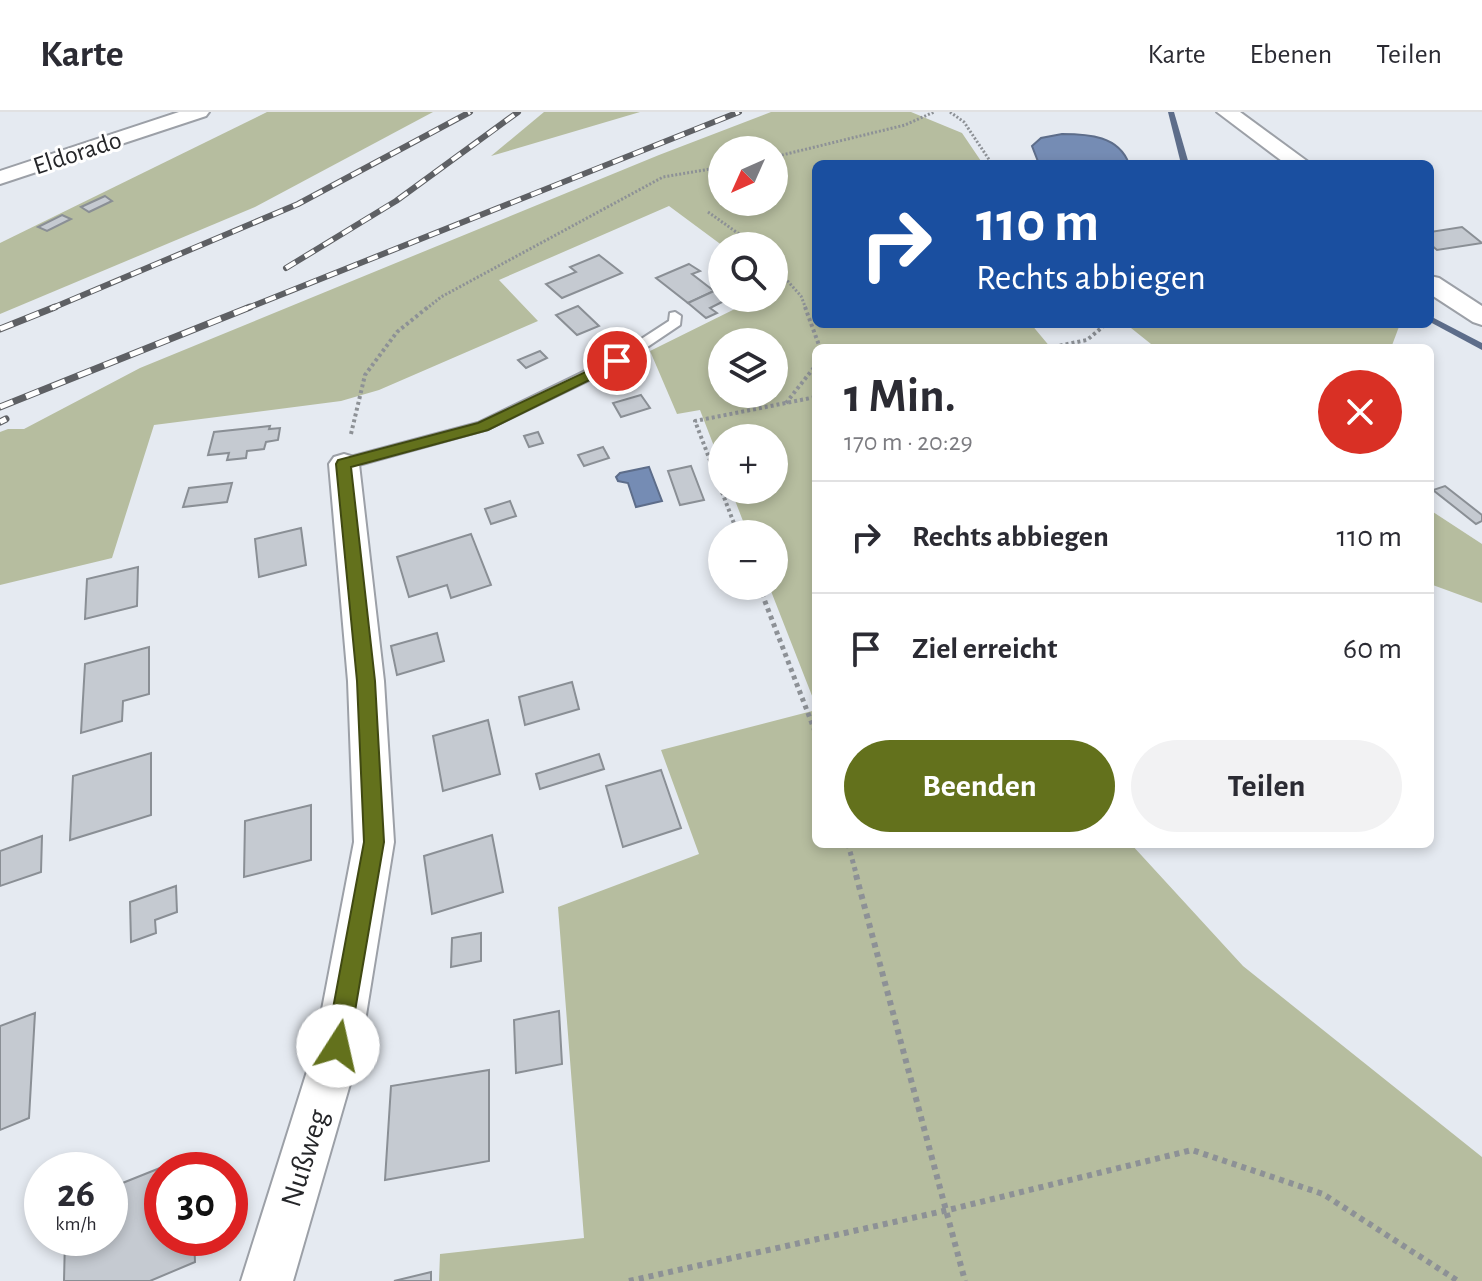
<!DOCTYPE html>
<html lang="de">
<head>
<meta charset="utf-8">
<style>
  :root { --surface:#fff; --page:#f2f2f3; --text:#2b2b33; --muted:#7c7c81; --line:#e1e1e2; --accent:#63711c }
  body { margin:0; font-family:"Alegreya Sans",sans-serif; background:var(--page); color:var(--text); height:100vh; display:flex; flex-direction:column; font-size:30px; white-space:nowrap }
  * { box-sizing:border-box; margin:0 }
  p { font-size:26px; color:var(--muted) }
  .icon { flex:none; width:44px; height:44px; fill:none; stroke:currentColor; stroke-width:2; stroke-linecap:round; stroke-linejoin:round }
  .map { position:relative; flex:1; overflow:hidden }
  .panel { position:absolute; left:812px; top:232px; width:622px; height:504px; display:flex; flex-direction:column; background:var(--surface); border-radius:12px; box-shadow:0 4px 12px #0003 }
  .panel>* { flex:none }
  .guide { position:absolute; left:812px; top:48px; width:622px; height:168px; border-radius:12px; box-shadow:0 4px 12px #0003; background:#1a4fa0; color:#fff; overflow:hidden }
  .needle { width:52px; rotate:225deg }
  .controls { position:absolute; left:708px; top:24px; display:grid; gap:16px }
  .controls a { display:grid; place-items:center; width:80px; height:80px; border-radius:50%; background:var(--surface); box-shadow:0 4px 12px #0003; font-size:40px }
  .speed { position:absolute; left:24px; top:1040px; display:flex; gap:16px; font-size:40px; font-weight:700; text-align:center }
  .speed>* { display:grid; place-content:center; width:104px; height:104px; border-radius:50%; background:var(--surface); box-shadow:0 4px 12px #0003; line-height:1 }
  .speed small { font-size:20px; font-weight:400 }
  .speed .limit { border:12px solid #d22; background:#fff; color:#111 }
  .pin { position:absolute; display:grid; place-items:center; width:68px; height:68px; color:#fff; margin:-34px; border:4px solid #fff; border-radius:50%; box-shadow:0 2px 8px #0007 }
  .me { position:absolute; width:88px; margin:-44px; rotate:10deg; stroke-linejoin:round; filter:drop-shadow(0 0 6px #0008) }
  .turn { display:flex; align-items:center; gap:28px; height:168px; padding:0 32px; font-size:36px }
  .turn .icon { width:104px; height:104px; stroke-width:2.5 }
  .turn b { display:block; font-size:56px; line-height:68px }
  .round { display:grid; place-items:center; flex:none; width:84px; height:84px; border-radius:42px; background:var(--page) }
  .overview { display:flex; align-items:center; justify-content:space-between; height:136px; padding:0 32px }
  h1 { font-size:48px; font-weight:700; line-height:60px }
  .button { display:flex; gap:16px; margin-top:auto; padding:16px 32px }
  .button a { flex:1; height:92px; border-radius:48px; background:var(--accent); color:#fff; font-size:32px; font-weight:700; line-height:92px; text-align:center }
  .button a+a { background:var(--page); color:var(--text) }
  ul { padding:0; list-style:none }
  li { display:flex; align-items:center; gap:24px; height:112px; padding:0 32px; border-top:2px solid var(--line) }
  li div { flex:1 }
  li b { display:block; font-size:30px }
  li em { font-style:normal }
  header { display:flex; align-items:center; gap:48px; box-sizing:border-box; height:112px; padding:0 40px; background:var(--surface); border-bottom:2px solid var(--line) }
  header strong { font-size:38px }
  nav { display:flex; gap:44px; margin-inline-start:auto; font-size:28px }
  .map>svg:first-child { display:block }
</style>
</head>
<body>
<header>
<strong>Karte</strong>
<nav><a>Karte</a><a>Ebenen</a><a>Teilen</a></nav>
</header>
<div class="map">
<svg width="1482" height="1169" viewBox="0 0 1482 1169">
  <rect width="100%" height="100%" fill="#e5eaf1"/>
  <g fill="#b6bd9f" fill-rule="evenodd">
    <polygon points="267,0 433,0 255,95 0,202 0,131"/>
    <polygon points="544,0 640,0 491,44"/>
    <path d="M771 0H911L962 21 983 52H816V212H1031L1051 236H816V594L769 474H774V422H748L731 378H774V326H722V355L700 298 677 302 650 239 757 186H774V178L778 175 774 172V134H723L669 94 499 168 538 209 379 278 341 289 154 313 112 446 0 473V320L8 317H24L140 256 659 43ZM722 38H774V90H722ZM722 230H774V282H722Z"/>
    <polygon points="1126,212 1400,212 1391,236 1156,236"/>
    <polygon points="1430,398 1482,432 1482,491 1430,472"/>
    <polygon points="816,598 816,732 1131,732 1243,854 1482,1045 1482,1169 439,1169 440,1142 584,1126 558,795 699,742 661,638"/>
  </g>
  <g fill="#758cb4" stroke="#5d6d8a" stroke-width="2">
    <path d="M1062 22C1089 22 1119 24 1129 52H1039L1032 34 1041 26Z"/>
    <polygon points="649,355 662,389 636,395 628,371 618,369 616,365 620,361"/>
  </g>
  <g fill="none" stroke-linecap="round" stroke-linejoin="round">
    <g fill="#5d6d8a" fill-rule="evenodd">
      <polygon points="1168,0 1174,0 1189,52 1181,52"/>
      <polygon points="1430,204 1482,231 1482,238 1430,210"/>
    </g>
  </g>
  <g fill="#c5cad1" stroke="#8a8f95" stroke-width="2">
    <polygon points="105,84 112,89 89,100 81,95"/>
    <polygon points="62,103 71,107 47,119 38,115"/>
    <polygon points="1462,115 1482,131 1437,138 1430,132 1430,120"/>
    <polygon points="599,143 622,161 562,186 546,172 576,160 570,155"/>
    <polygon points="689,152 700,159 692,162 714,179 688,191 656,166"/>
    <polygon points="714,179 726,188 710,196 717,201 706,206 688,191"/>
    <polygon points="578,194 599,214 577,223 556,203"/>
    <polygon points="540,239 547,246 526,256 518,248"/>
    <polygon points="641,283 650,296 621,305 613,291"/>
    <polygon points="270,314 269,317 280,316 278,328 266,330 264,337 247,339 246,346 227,348 229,341 208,343 214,320"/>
    <polygon points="538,320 543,331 529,335 524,324"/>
    <polygon points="603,335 609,346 584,354 578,343"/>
    <polygon points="691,354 704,388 680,393 668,359"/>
    <polygon points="232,371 227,390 183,395 189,376"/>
    <polygon points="1445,374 1482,403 1482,409 1476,412 1433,378"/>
    <polygon points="510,389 516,404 491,412 485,397"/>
    <polygon points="301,416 306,453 259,465 255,427"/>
    <polygon points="471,422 491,473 451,486 447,473 409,485 397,445"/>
    <polygon points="138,455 137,494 85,507 87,467"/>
    <polygon points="437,521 444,549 397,563 391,534"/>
    <polygon points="149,535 149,582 123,589 122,609 81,621 85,552"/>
    <polygon points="572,570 579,597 525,613 519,585"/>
    <polygon points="488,608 500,662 443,679 433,624"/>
    <polygon points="151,641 151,703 70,728 73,664"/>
    <polygon points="599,642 604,657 540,677 536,662"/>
    <polygon points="661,658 681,716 623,735 606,674"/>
    <polygon points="311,693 311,748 244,765 245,709"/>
    <polygon points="492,723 503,780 432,802 424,744"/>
    <polygon points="42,724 41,760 0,774 0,739"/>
    <polygon points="176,774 177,800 155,808 156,821 131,830 130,790"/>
    <polygon points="481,821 481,849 451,855 452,826"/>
    <polygon points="559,899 562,952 516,961 514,908"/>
    <polygon points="35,901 29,1006 0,1018 0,914"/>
    <polygon points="489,958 489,1049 385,1068 391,974"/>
    <polygon points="190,1044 191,1058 162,1058 162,1126 194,1126 195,1150 150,1169 64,1169 65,1126 110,1126 110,1076"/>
    <polygon points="431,1160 431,1169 394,1169"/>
  </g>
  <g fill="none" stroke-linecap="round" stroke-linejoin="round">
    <defs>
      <polygon id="lane" points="675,200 681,204 680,213 622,252 488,317 344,357 337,352 339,348 478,311 612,246 669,209 670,201"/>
      <g id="street">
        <polygon points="179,0 209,0 206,4 0,72 0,59"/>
        <polygon points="1217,0 1240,0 1311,52 1286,52"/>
        <polygon points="1430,164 1439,166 1482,194 1482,213 1473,210 1430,182"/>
        <polygon points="344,342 354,345 359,352 384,569 394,730 361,934 293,1169 241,1169 315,934 354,730 348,569 329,352 334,345"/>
      </g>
    </defs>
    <use href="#lane" stroke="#9ca0a7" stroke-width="4"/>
    <use href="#street" stroke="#9ca0a7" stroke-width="4"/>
    <g stroke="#8d9196" stroke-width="3" stroke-dasharray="2 2" stroke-linecap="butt">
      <polyline points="950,0 964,10 992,52"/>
      <polyline points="774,45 905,13 934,0"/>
      <polyline points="708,100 756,134"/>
      <polyline points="774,154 801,184 806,197"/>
      <polyline points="426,197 441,185 663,65 722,55"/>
    </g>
    <g stroke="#8d9196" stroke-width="4" stroke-dasharray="3 3" stroke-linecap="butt">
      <polyline points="805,195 820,236"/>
      <polyline points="1048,236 1087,228 1106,212"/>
      <polyline points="786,291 816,253"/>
      <polyline points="351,322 365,263 397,220 428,195"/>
      <polyline points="738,422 695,309 816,285"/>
    </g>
    <g stroke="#8d9196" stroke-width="5" stroke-dasharray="4 4" stroke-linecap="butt">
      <polyline points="759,474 816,622"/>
      <polyline points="848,732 857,765"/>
    </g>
    <g stroke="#8d9196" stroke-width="6" stroke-dasharray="5 5" stroke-linecap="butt">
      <polyline points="856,763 965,1169"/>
      <polyline points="629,1169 948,1098 1192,1038 1323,1082 1458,1169"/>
    </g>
    <use href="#lane" fill="#fff" fill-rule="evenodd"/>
    <use href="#street" fill="#fff" fill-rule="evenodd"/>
    <defs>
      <g id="rail-far1">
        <polyline points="286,156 396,89 518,0"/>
        <polyline points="50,197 298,92 470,0"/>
        <polyline points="245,197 739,0"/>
      </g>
      <g id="rail">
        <polyline points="0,217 55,195"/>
        <polyline points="0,295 250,195"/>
        <polyline points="0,310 6,307"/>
      </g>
    </defs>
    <use href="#rail-far1" stroke="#5e6064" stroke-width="6"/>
    <use href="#rail" stroke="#5e6064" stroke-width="7"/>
    <use href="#rail-far1" stroke="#fff" stroke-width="4" stroke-dasharray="11" stroke-linecap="butt"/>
    <use href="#rail" stroke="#fff" stroke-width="5" stroke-dasharray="14" stroke-linecap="butt"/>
  </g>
  <polygon fill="#63711c" stroke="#404912" stroke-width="2" points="617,245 622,246 622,252 488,318 351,355 375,569 384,730 349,934 346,942 338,945 330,942 326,934 364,730 357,569 336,352 338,348 478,311"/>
  <g text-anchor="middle" stroke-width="6" stroke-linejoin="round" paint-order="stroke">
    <g font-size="26" fill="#252629" stroke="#fff">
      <text transform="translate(77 40) rotate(-18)" y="9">Eldorado</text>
    </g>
    <g font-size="30" fill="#252629" stroke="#fff">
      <text transform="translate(304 1046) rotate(-73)" y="10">Nußweg</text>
    </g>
  </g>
</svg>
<div class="controls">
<a><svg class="needle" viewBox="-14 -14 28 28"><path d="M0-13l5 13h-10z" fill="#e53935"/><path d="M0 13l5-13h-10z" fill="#7c7c81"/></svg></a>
<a><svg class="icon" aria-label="search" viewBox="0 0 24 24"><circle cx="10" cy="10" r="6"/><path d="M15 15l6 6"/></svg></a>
<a><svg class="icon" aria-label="layers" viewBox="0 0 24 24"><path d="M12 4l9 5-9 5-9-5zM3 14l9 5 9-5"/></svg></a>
<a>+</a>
<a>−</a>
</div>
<div class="speed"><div>26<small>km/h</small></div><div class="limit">30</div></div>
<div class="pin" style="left:617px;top:249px;background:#d93025"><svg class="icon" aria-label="arrive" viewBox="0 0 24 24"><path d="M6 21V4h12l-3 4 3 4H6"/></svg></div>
<svg class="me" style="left:338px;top:934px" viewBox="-20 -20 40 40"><circle r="19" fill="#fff"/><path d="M0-13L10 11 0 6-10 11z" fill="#63711c"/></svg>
<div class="guide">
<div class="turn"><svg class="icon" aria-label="right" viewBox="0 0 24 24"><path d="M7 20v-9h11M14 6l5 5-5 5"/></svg><div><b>110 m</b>Rechts abbiegen</div></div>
</div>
<section class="panel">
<div class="overview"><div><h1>1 Min.</h1><p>170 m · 20:29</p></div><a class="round" style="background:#d93025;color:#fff"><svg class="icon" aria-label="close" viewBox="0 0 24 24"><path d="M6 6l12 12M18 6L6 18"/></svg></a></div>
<ul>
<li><svg class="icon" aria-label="right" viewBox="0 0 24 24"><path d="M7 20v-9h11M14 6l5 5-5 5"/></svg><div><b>Rechts abbiegen</b></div><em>110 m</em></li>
<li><svg class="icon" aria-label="arrive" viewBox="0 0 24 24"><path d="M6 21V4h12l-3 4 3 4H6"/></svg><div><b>Ziel erreicht</b></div><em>60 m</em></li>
</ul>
<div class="button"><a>Beenden</a><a>Teilen</a></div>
</section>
</div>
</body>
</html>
